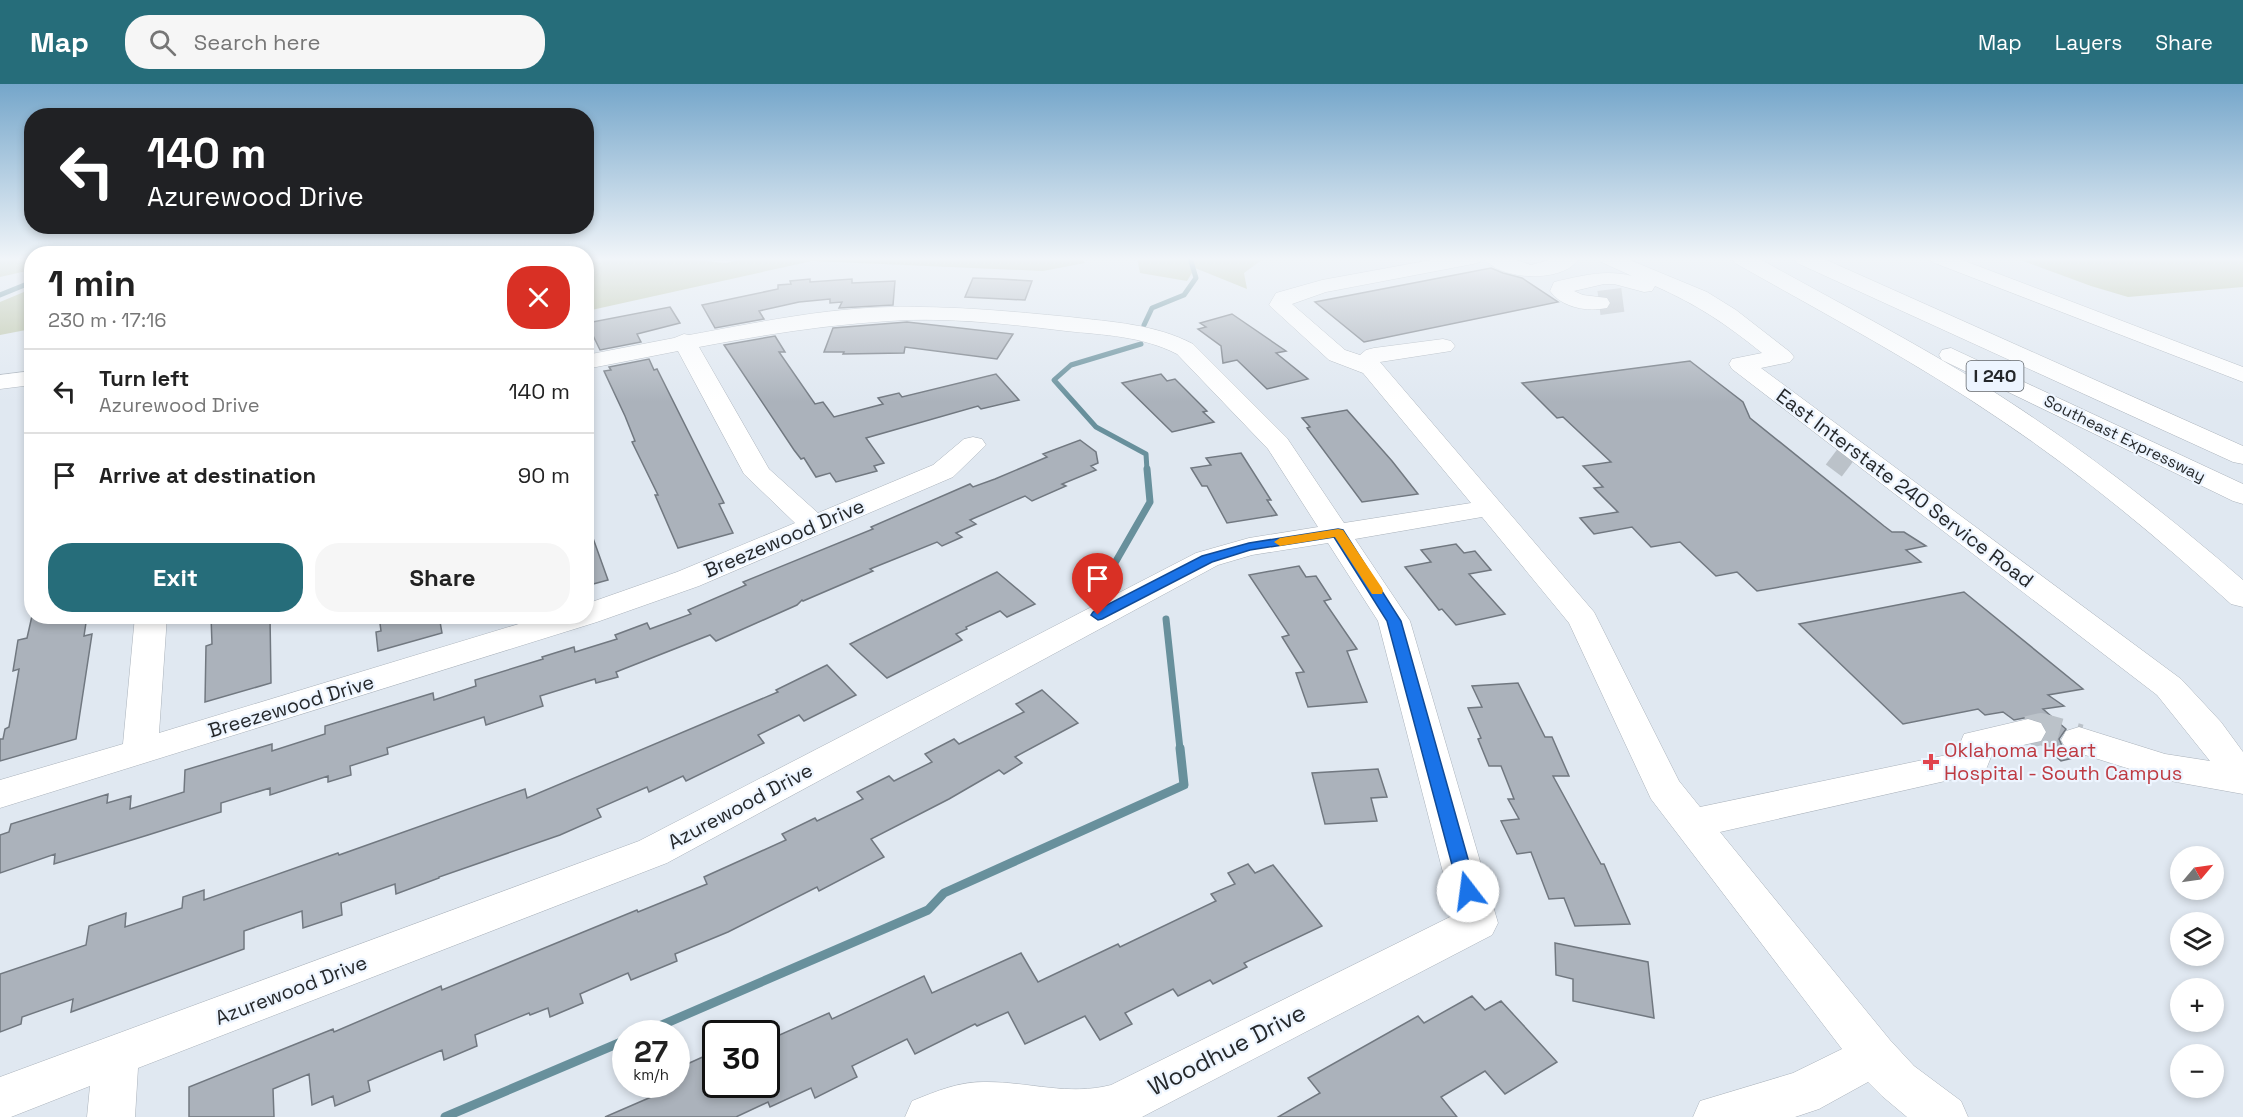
<!DOCTYPE html>
<html lang="en">
<head>
<meta charset="utf-8">
<style>
  :root { --surface:#fff; --page:#f6f6f6; --text:#222; --muted:#767676; --line:#e0e0e0; --accent:#266d7a }
  body { margin:0; font-family:"Space Grotesk",sans-serif; background:var(--page); color:var(--text); height:100vh; display:flex; flex-direction:column; font-size:22px; white-space:nowrap }
  * { box-sizing:border-box; margin:0 }
  p { font-size:20px; color:var(--muted) }
  .icon { flex:none; width:33px; height:33px; fill:none; stroke:currentColor; stroke-width:2; stroke-linecap:round; stroke-linejoin:round }
  .map { position:relative; flex:1; overflow:hidden }
  .panel { position:absolute; left:24px; top:162px; width:570px; height:378px; display:flex; flex-direction:column; background:var(--surface); border-radius:24px; box-shadow:0 3px 9px #0003 }
  .panel>* { flex:none }
  .guide { position:absolute; left:24px; top:24px; width:570px; height:126px; border-radius:24px; box-shadow:0 3px 9px #0003; background:#202124; color:#fff; overflow:hidden }
  .needle { width:39px; rotate:61deg }
  .fabs { position:absolute; left:2170px; top:762px; display:grid; gap:12px }
  .fabs a { display:grid; place-items:center; width:54px; height:54px; border-radius:50%; background:var(--surface); box-shadow:0 3px 9px #0003; font-size:30px }
  .speed { position:absolute; left:612px; top:936px; display:flex; gap:12px; font-size:30px; font-weight:700; text-align:center }
  .speed>* { display:grid; place-content:center; width:78px; height:78px; border-radius:50%; background:var(--surface); box-shadow:0 3px 9px #0003; line-height:1 }
  .speed small { font-size:15px; font-weight:400 }
  .speed .limit { border:3px solid #111; border-radius:9px; background:#fff; color:#111 }
  .pin { position:absolute; display:grid; place-items:center; width:51px; height:51px; color:#fff; margin:-62px -26px; border-radius:50% 50% 50% 0; rotate:-45deg; box-shadow:0 0 6px #0007 }
  .pin .icon { rotate:45deg }
  .me { position:absolute; width:66px; margin:-33px; rotate:345deg; stroke-linejoin:round; filter:drop-shadow(0 0 4px #0008) }
  .turn { display:flex; align-items:center; gap:21px; height:126px; padding:0 24px; font-size:27px }
  .turn .icon { width:78px; height:78px; stroke-width:2.5 }
  .turn b { display:block; font-size:42px; line-height:51px }
  .round { display:grid; place-items:center; flex:none; width:63px; height:63px; border-radius:24px; background:var(--page) }
  .overview { display:flex; align-items:center; justify-content:space-between; height:102px; padding:0 24px }
  h1 { font-size:36px; font-weight:700; line-height:45px }
  .primary-button { display:flex; gap:12px; margin-top:auto; padding:12px 24px }
  .primary-button a { flex:1; height:69px; border-radius:24px; background:var(--accent); color:#fff; font-size:24px; font-weight:700; line-height:69px; text-align:center }
  .primary-button a+a { background:var(--page); color:var(--text) }
  ul { padding:0; list-style:none }
  li { display:flex; align-items:center; gap:18px; height:84px; padding:0 24px; border-top:2px solid var(--line) }
  li div { flex:1 }
  li b { display:block; font-size:22px }
  li em { font-style:normal }
  header { display:flex; align-items:center; gap:36px; box-sizing:border-box; height:84px; padding:0 30px; background:var(--accent); color:#fff }
  header strong { font-size:28px }
  nav { display:flex; gap:33px; margin-inline-start:auto; font-size:21px }
  .search { width:420px; height:54px; background:var(--page); display:flex; align-items:center; gap:15px; box-sizing:border-box; padding:0 21px; border-radius:24px; color:var(--muted); font-size:22px }
  .map>svg:first-child { display:block }
</style>
</head>
<body>
<header>
<strong>Map</strong>
<div class="search"><svg class="icon" aria-label="search" viewBox="0 0 24 24"><circle cx="10" cy="10" r="6"/><path d="M15 15l6 6"/></svg>Search here</div>
<nav><a>Map</a><a>Layers</a><a>Share</a></nav>
</header>
<div class="map">
<svg width="2243" height="1033" viewBox="0 0 2243 1033">
  <rect width="100%" height="100%" fill="#e0e8f1"/>
  <g fill="#bbc4a6">
    <polygon points="0,174 31,174 31,186 0,193"/>
    <polygon points="605,174 677,174 725,179 749,174 1082,174 1085,179 1043,187 812,177 587,227 587,176"/>
    <polygon points="1137,174 1264,174 1244,189 1247,205 1195,184 1187,197 1140,189"/>
    <polygon points="2015,174 2243,174 2243,203 2128,213 2091,202"/>
    <polygon points="31,205 31,245 0,251 0,218"/>
  </g>
  <g fill="none" stroke-linecap="round" stroke-linejoin="round">
    <g stroke="#68909c" stroke-width="5">
      <polyline points="0,211 32,198"/>
      <polyline points="1144,241 1152,224 1184,211 1196,194 1190,174"/>
      <polyline points="1141,260 1071,281 1054,296 1096,343 1146,370 1147,386"/>
    </g>
    <g stroke="#68909c" stroke-width="7">
      <polyline points="1108,491 1150,418 1147,385"/>
      <polyline points="1166,535 1180,665"/>
    </g>
    <g stroke="#68909c" stroke-width="9">
      <polyline points="641,950 928,826 944,809 1184,701 1180,664"/>
      <polyline points="445,1033 626,956"/>
    </g>
  </g>
  <g fill="#abb2bb" stroke="#717880" stroke-width="1.5">
    <polygon points="1491,184 1503,189 1522,194 1558,218 1364,258 1315,218"/>
    <polygon points="973,194 1000,195 1032,197 1025,216 965,213"/>
    <polygon points="810,195 810,198 852,195 852,199 895,197 893,221 839,224 842,218 830,219 830,215 799,218 759,227 764,235 715,244 702,221 778,205 778,201 791,200 790,197"/>
    <polygon points="670,223 680,239 637,250 641,258 600,266 587,239"/>
    <polygon points="1232,230 1286,267 1276,269 1308,295 1267,305 1237,276 1223,279 1221,262 1198,245 1206,243 1200,239"/>
    <polygon points="907,238 1013,250 997,275 905,263 904,269 843,270 844,268 824,268 833,244"/>
    <polygon points="775,252 785,268 779,268 815,320 823,318 834,333 883,320 878,314 899,309 902,313 996,290 1019,316 981,325 978,322 866,354 884,379 874,382 877,387 836,398 830,389 816,393 804,374 801,375 794,366 724,261"/>
    <polygon points="649,275 654,286 657,285 724,419 719,420 733,449 678,464 655,411 658,411 632,358 635,357 625,332 604,287 611,286 609,283"/>
    <polygon points="1690,277 1743,318 1750,334 1884,442 1892,448 1904,448 1926,462 1906,466 1921,478 1757,507 1737,488 1716,492 1680,458 1651,463 1632,443 1594,450 1580,434 1618,428 1594,404 1603,403 1583,382 1611,378 1563,333 1557,334 1522,299"/>
    <polygon points="1161,290 1167,297 1175,295 1207,327 1203,328 1214,338 1172,348 1122,299"/>
    <polygon points="1347,326 1392,377 1418,410 1362,418 1307,344 1310,343 1302,334"/>
    <polygon points="1080,356 1096,368 1098,379 1091,382 1096,386 1062,400 1066,402 1032,417 1025,412 970,436 976,440 956,449 962,453 942,462 937,458 870,485 873,487 803,517 802,516 797,521 716,557 710,551 616,588 618,593 596,599 595,595 540,612 543,622 486,641 484,633 387,664 388,670 350,682 351,691 328,698 328,692 270,711 270,704 221,719 221,728 148,751 54,780 55,770 0,789 0,751 9,748 11,740 108,710 107,719 131,712 130,725 184,708 185,686 272,660 272,667 325,650 325,642 433,609 434,616 476,602 475,596 543,575 542,573 574,563 575,568 617,555 615,551 647,539 650,545 691,530 688,526 746,501 743,498 873,445 871,443 970,400 973,403 995,395 1047,373 1043,370"/>
    <polygon points="1241,369 1271,416 1267,416 1277,431 1227,439 1207,402 1202,402 1191,384 1211,381 1206,374"/>
    <polygon points="586,443 589,443 608,496 586,502"/>
    <polygon points="1456,460 1464,469 1475,467 1491,486 1469,490 1505,530 1456,541 1442,525 1439,526 1405,483 1431,478 1421,466"/>
    <polygon points="1299,482 1306,493 1316,492 1331,515 1324,517 1357,565 1347,567 1367,618 1308,623 1296,589 1304,588 1282,553 1289,551 1249,491"/>
    <polygon points="997,488 1035,520 1007,533 1000,527 966,543 967,545 956,550 962,556 887,594 850,560"/>
    <polygon points="1964,508 2083,605 2048,611 2064,622 2043,625 2066,645 2059,655 2064,666 2082,672 2061,677 2041,659 2048,649 2043,638 2029,633 2014,636 2003,628 1985,631 1978,625 1903,640 1799,540"/>
    <polygon points="32,532 87,532 84,552 92,550 76,655 0,677 0,655 3,655 5,645 9,643 19,585 13,587 18,556 27,554"/>
    <polygon points="211,532 270,532 271,599 205,618 206,562 212,560"/>
    <polygon points="379,532 439,532 442,549 378,567 376,548 381,547"/>
    <polygon points="827,581 856,611 804,637 799,631 758,651 764,659 686,697 683,692 649,708 647,703 597,725 601,733 560,751 439,793 439,794 396,810 395,800 341,819 342,831 303,844 302,827 244,847 244,865 71,928 73,915 22,933 21,940 0,948 0,890 86,861 89,842 126,829 125,843 182,824 183,813 204,806 204,816 338,769 339,771 525,705 527,714 778,608 776,606"/>
    <polygon points="1518,599 1545,653 1552,653 1569,692 1553,692 1601,780 1604,780 1630,840 1575,842 1564,814 1549,815 1531,768 1517,770 1501,737 1519,735 1508,715 1514,715 1501,682 1489,682 1478,655 1481,654 1468,624 1482,623 1472,602"/>
    <polygon points="1042,606 1078,639 1015,673 1022,679 1004,690 999,686 949,715 871,755 884,773 819,807 817,803 728,848 675,870 677,877 631,896 628,889 580,910 583,919 550,933 548,924 530,931 529,929 475,951 477,962 444,976 442,966 368,997 370,1007 335,1022 333,1012 312,1021 309,990 273,1005 274,1033 189,1033 189,1003 333,945 334,948 441,902 442,906 637,826 638,828 707,800 704,793 786,756 782,750 815,734 817,737 863,715 857,708 889,692 894,697 932,678 925,670 954,655 959,660 1024,628 1016,620"/>
    <polygon points="1378,685 1387,713 1371,714 1377,737 1325,740 1312,689"/>
    <polygon points="1248,780 1255,789 1273,781 1322,842 1244,879 1247,883 1213,900 1210,896 1178,912 1173,905 1125,929 1132,940 1100,956 1085,932 1025,960 1008,928 977,942 975,940 915,970 907,955 852,982 857,993 815,1014 811,1004 770,1023 768,1018 736,1033 605,1033 665,1007 662,1000 676,1000 676,985 716,967 716,1000 766,1000 766,957 829,929 832,935 924,892 932,909 1021,869 1038,898 1118,860 1120,863 1216,817 1211,810 1235,800 1228,789"/>
    <polygon points="1555,859 1648,878 1654,934 1573,917 1573,895 1556,891"/>
    <polygon points="1472,912 1485,926 1501,917 1557,978 1505,1010 1485,987 1441,1013 1457,1033 1278,1033 1320,1009 1308,994 1418,932 1424,939"/>
  </g>
  <g fill="none" stroke-linecap="round" stroke-linejoin="round">
    <g stroke="#bbc2c9" stroke-width="24" stroke-dasharray="24 12" stroke-linecap="butt">
      <polyline points="1599,219 1630,215"/>
      <polyline points="1833,371 1849,383"/>
    </g>
    <polyline stroke="#bbc2c9" stroke-width="32" stroke-dasharray="32 16" stroke-linecap="butt" points="2028,648 2041,645 2079,656"/>
    <defs>
      <g id="minor">
        <path d="M1442 174H1483L1480 178 1473 180 1326 208 1292 220 1345 266 1360 271 1366 266 1374 264 1443 255 1451 257 1455 262 1451 267 1380 278 1594 528 1679 697 1700 723 1956 669 1964 650 2028 635 2041 639 2046 648 2041 657 1993 668 1985 688 1720 748 1890 956 1914 982 1961 1017 1968 1033H1907L1882 1012 1868 998 1819 1025 1795 1033H1693L1700 1017 1793 989 1842 965 1651 715 1569 539 1482 433 1355 455 1410 537 1498 839 1492 851 1142 1033H905L912 1017C937 1007 960 997 987 998 1030 998 1068 1012 1111 1001L1454 831 1378 537 1328 459 1252 471 1218 481 667 779 138 984 135 1033H87L90 1002 11 1033H0V993L639 757 1196 469 1249 454 1318 443 1268 365 1177 270C1142 252 1104 251 1066 247 1008 240 948 233 889 237 825 241 762 251 699 263L769 385 818 429 933 381 964 355 973 353 982 355 986 361 953 393 699 502 597 538 0 724V696L123 660 135 532H167L159 649 545 532H586V520L677 488 795 439 744 390 678 267 586 285V271L674 254 684 250 689 251C756 239 824 224 892 223 952 222 1010 227 1070 233 1112 238 1155 240 1193 260L1287 354 1344 439 1471 419 1363 289 1329 276 1269 221 1276 209 1322 196Z"/>
        <path d="M1484 174H1510L1531 181 1556 174H1577L1578 176C1562 199 1500 197 1484 174Z"/>
        <path d="M1598 174H1625L1707 208 1736 226 1790 268 1794 273 1790 278 1761 284 2181 595 2221 638 2243 668V710L2165 696 2066 665 2061 656 2066 647 2079 643 2165 670 2210 677 2157 611 1732 285 1729 280 1732 275 1762 269C1726 240 1698 221 1655 202L1652 207 1644 208 1614 200H1604L1574 207 1583 211 1607 214 1610 219 1607 224C1588 228 1562 224 1550 207L1554 198C1581 192 1605 185 1632 192L1601 178Z"/>
        <polygon points="1929,174 1957,174 2243,283 2243,298 1932,178"/>
        <polygon points="32,287 32,301 0,305 0,291"/>
      </g>
      <g id="highway">
        <path d="M1732 174H1758C1835 217 1913 257 1988 304 2078 361 2162 426 2243 496V523L2231 520C2158 454 2083 391 2001 336 1916 278 1825 230 1735 179Z"/>
        <polygon points="1794,174 1822,174 2243,362 2243,380 2233,378 1797,179"/>
        <polygon points="1951,264 2243,400 2243,420 2233,417 1942,276 1939,271 1942,266"/>
      </g>
    </defs>
    <use href="#minor" stroke="#aab2bb" stroke-width="1"/>
    <use href="#highway" stroke="#aab2bb" stroke-width="1"/>
    <use href="#minor" fill="#fff" fill-rule="evenodd"/>
    <use href="#highway" fill="#fff" fill-rule="evenodd"/>
  </g>
  <linearGradient id="sky" x2="0" y2="1"><stop stop-color="#75a6ca"/><stop offset="0.55" stop-color="#f1f5f9"/><stop offset="1" stop-color="#f1f5f9" stop-opacity="0"/></linearGradient>
  <rect width="2243" height="318" fill="url(#sky)"/>
  <polygon fill="#1a73e8" stroke="#114b97" stroke-width="1.5" points="1338,445 1343,446 1401,537 1477,807 1474,812 1468,814 1462,812 1459,807 1387,537 1334,453 1250,466 1212,478 1102,535 1098,536 1091,531 1093,528 1202,472 1249,459"/>
  <polygon fill="#f59e0b" points="1338,445 1343,446 1382,504 1383,507 1382,510 1372,510 1335,453 1280,462 1274,458 1280,454"/>
  <path fill="#e0444e" stroke="#edf5ff" stroke-width="2" d="M1928 669h6v6h6v6h-6v6h-6v-6h-6v-6h6z"/>
  <g text-anchor="middle" stroke-width="4.5" stroke-linejoin="round" paint-order="stroke">
    <g font-size="16" fill="#25282b" stroke="#edf5ff">
      <text transform="translate(2125 354) rotate(26)" y="6">Southeast Expressway</text>
    </g>
    <rect fill="#edf5ff" stroke="#61666b" stroke-width="1.5" x="1966.5" y="277" width="57" height="30" rx="4.5"/>
    <g font-size="18" font-weight="bold" fill="#25282b">
      <text x="1995" y="298">I 240</text>
    </g>
    <g font-size="20" fill="#25282b" stroke="#edf5ff">
      <text transform="translate(1905 404) rotate(37)" y="7">East Interstate 240 Service Road</text>
      <text transform="translate(784 454) rotate(-23)" y="7">Breezewood Drive</text>
      <text transform="translate(291 622) rotate(-17)" y="7">Breezewood Drive</text>
      <text transform="translate(740 722) rotate(-28)" y="7">Azurewood Drive</text>
      <text transform="translate(291 906) rotate(-21)" y="7">Azurewood Drive</text>
    </g>
    <g font-size="20" fill="#be3a42" stroke="#edf5ff" text-anchor="start">
      <text x="1944" y="673">Oklahoma Heart<tspan x="1944" dy="23">Hospital - South Campus</tspan></text>
    </g>
    <g font-size="24" fill="#25282b" stroke="#edf5ff">
      <text transform="translate(1227 966) rotate(-27)" y="8">Woodhue Drive</text>
    </g>
  </g>
</svg>
<div class="fabs">
<a><svg class="needle" viewBox="-14 -14 28 28"><path d="M0-13l5 13h-10z" fill="#e53935"/><path d="M0 13l5-13h-10z" fill="#767676"/></svg></a>
<a><svg class="icon" aria-label="layers" viewBox="0 0 24 24"><path d="M12 4l9 5-9 5-9-5zM3 14l9 5 9-5"/></svg></a>
<a>+</a>
<a>−</a>
</div>
<div class="speed"><div>27<small>km/h</small></div><div class="limit">30</div></div>
<div class="pin" style="left:1098px;top:531px;background:#d93025"><svg class="icon" aria-label="arrive" viewBox="0 0 24 24"><path d="M6 21V4h12l-3 4 3 4H6"/></svg></div>
<svg class="me" style="left:1468px;top:807px" viewBox="-20 -20 40 40"><circle r="19" fill="#fff"/><path d="M0-13L10 11 0 6-10 11z" fill="#1a73e8"/></svg>
<div class="guide">
<div class="turn"><svg class="icon" aria-label="left" viewBox="0 0 24 24"><path d="M17 20v-9H6M10 6l-5 5 5 5"/></svg><div><b>140 m</b>Azurewood Drive</div></div>
</div>
<section class="panel">
<div class="overview"><div><h1>1 min</h1><p>230 m · 17:16</p></div><a class="round" style="background:#d93025;color:#fff"><svg class="icon" aria-label="close" viewBox="0 0 24 24"><path d="M6 6l12 12M18 6L6 18"/></svg></a></div>
<ul>
<li><svg class="icon" aria-label="left" viewBox="0 0 24 24"><path d="M17 20v-9H6M10 6l-5 5 5 5"/></svg><div><b>Turn left</b><p>Azurewood Drive</p></div><em>140 m</em></li>
<li><svg class="icon" aria-label="arrive" viewBox="0 0 24 24"><path d="M6 21V4h12l-3 4 3 4H6"/></svg><div><b>Arrive at destination</b></div><em>90 m</em></li>
</ul>
<div class="primary-button"><a>Exit</a><a>Share</a></div>
</section>
</div>
</body>
</html>
